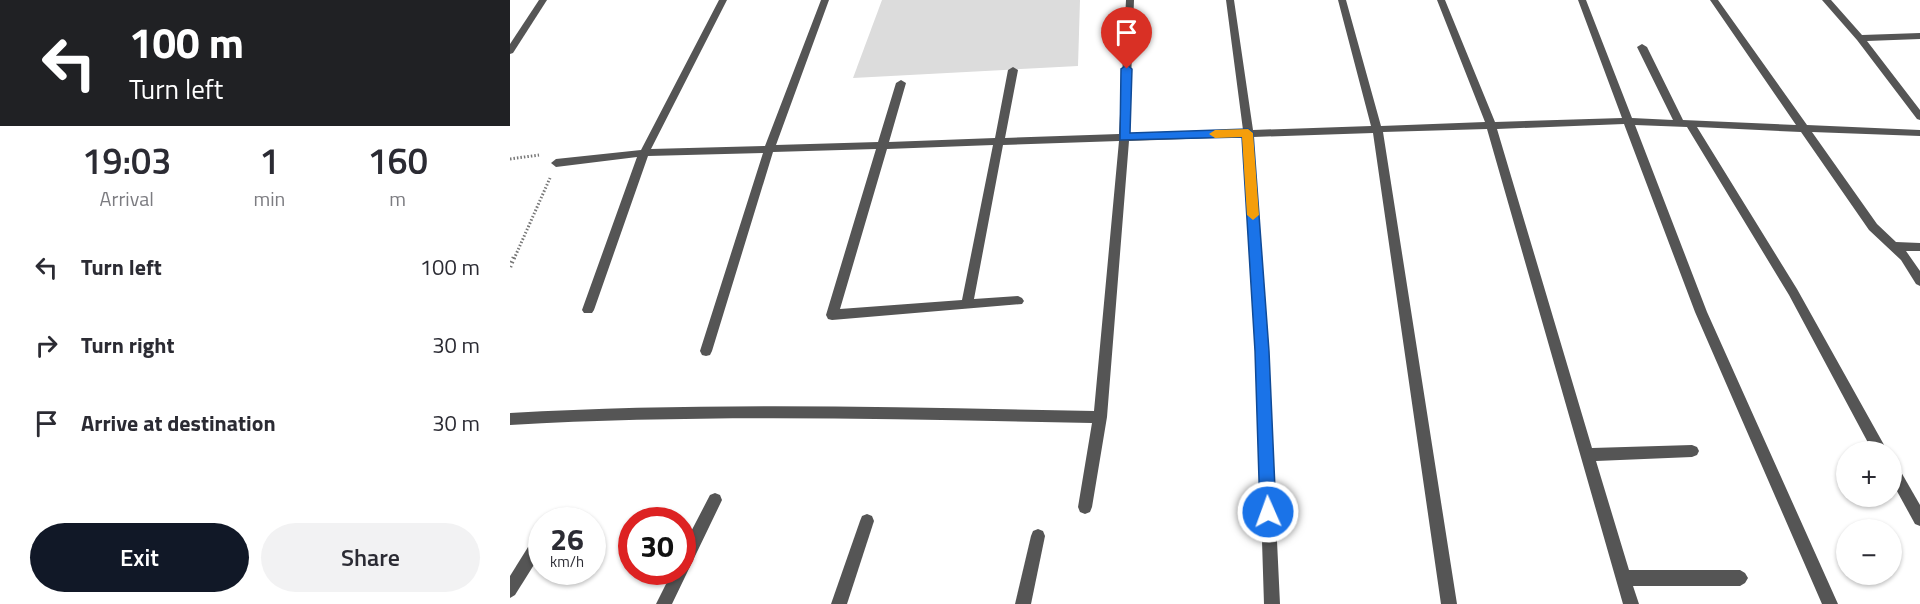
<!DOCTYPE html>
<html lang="en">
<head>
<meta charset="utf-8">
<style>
  :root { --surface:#fff; --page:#f2f2f3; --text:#2b2b33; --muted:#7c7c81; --accent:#111827 }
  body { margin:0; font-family:"Titillium Web",sans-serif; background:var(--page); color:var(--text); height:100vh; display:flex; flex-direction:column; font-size:22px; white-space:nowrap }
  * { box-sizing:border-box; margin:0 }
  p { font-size:20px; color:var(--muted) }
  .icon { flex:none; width:33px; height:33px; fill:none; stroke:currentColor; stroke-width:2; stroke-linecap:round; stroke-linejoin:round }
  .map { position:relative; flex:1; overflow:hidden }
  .sheet { display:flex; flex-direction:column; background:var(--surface); width:510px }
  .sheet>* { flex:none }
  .guide { background:#202124; color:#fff; overflow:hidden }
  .fabs { position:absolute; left:1326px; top:441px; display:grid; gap:12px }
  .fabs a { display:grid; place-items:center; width:66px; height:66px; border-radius:50%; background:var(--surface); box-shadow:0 2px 4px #0004; font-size:30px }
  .speed { position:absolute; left:18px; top:507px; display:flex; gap:12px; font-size:30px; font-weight:700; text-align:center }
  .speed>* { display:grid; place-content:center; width:78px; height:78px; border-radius:50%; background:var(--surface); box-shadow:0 2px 4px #0004; line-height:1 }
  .speed small { font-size:15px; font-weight:400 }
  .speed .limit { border:9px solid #d22; background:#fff; color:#111 }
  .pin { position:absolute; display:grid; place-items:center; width:51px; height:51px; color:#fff; margin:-62px -26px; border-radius:50% 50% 50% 0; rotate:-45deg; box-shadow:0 0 6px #0007 }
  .pin .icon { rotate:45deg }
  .me { position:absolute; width:66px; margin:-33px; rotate:358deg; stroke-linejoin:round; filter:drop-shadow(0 0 4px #0008) }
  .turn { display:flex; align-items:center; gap:21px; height:126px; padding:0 30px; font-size:27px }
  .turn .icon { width:78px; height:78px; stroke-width:2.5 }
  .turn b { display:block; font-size:42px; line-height:51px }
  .eta { display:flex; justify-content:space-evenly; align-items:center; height:102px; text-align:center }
  .eta b { font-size:36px; font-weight:600; line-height:42px }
  .cta { display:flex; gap:12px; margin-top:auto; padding:12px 30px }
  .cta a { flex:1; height:69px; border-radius:36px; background:var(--accent); color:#fff; font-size:24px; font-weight:600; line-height:69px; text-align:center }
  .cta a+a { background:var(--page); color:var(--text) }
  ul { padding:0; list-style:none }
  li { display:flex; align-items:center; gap:18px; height:78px; padding:0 30px }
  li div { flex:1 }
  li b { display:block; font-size:22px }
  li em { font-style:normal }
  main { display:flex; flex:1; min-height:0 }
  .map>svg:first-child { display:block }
</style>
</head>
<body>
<main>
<section class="sheet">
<div class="guide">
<div class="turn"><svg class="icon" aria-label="left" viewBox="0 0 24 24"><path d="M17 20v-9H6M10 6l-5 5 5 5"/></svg><div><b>100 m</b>Turn left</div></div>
</div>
<div class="eta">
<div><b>19:03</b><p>Arrival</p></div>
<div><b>1</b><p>min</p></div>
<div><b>160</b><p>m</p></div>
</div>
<ul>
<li><svg class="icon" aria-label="left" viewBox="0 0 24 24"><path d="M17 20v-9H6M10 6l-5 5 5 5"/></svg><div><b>Turn left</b></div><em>100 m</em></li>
<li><svg class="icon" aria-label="right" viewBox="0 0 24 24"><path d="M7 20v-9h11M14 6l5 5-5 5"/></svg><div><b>Turn right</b></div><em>30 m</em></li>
<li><svg class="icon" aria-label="arrive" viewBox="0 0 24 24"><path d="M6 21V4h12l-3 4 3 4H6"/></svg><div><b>Arrive at destination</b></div><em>30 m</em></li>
</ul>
<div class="cta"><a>Exit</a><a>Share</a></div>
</section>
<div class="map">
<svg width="1410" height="604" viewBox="0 0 1410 604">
  <rect width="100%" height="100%" fill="#fff"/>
  <polygon fill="#dcdcdc" points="372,0 570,0 568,66 343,78"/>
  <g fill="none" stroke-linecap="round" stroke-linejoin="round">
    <g stroke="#777" stroke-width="3" stroke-dasharray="1.5 2" stroke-linecap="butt">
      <polyline points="0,159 29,155"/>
      <polyline points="4,259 40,178"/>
    </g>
    <polyline stroke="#777" stroke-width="4.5" stroke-dasharray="1.5 3" stroke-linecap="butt" points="0,267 4,257"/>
    <g fill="#555" fill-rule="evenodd">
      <polygon points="29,0 37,0 3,53 0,54 0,44"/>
      <path d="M209 0H217L141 149 255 146 311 0H319L266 145 368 142 386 83 391 80 396 83 379 142 485 138 498 70 503 67 508 70 495 138 609 134 616 0H624L619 134 733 130 716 0H724L743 130 861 126 828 0H836L871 126 975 122 927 0H935L985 122 1112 118 1068 0H1076L1122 118 1163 120 1127 47 1132 44 1137 47 1173 120 1286 125 1200 0H1208L1297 125 1410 130V136L1302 132 1367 224 1386 242 1410 243V251H1396L1410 271V286L1406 284 1391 260 1359 230 1291 132 1187 127 1287 289 1378 452H1363L1279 295 1177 127 1125 125 1197 312 1328 604H1312L1185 312 1114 124 987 129 1082 448 1182 445 1187 447 1189 451 1187 455 1182 457 1086 461 1119 570H1230L1235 573 1238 578 1235 583 1230 586H1123L1129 604H1113L977 129 873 132 947 604H931L863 133 743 137 758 351 770 604H754L746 351 733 137 619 141 597 417 582 507 580 512 575 514 570 512 568 507 582 423C388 419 194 414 0 425V413C195 402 389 407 584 411L609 141 493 145 464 299 508 296 512 298 514 301 512 304 322 320 318 319 316 315 366 149 263 152 202 351 200 355 196 356 192 355 190 351 253 153 138 156 84 310 82 313H74L72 310 127 157 46 167 41 163 46 159 131 150ZM483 145 452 300 330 309 377 149Z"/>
      <polygon points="1312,0 1321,0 1352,35 1410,33 1410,39 1357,41 1410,110 1410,120 1407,119 1347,40"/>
      <polygon points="1382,463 1387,465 1410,505 1410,526 1405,524 1382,482"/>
      <polygon points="205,493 210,495 212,500 162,604 146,604 162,572 172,572 172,549 200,495"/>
      <polygon points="357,514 362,516 364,521 337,604 321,604 350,521 352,516"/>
      <polygon points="528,529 533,531 535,536 521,604 505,604 521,536 523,531"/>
      <polygon points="28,537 32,538 32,552 5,595 0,598 0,576 23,539"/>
    </g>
  </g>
  <polygon fill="#1a73e8" stroke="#114b97" stroke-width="1.5" points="617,65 622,69 620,133 738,129 743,133 759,351 766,512 764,518 758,520 752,518 750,512 745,351 732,137 610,140 611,69"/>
  <polygon fill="#f59e0b" points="738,129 743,133 749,215 743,220 737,215 732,137 705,138 699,134 705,130"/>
</svg>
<div class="fabs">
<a>+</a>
<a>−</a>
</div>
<div class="speed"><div>26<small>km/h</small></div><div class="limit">30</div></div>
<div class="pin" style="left:617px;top:69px;background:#d93025"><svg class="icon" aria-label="arrive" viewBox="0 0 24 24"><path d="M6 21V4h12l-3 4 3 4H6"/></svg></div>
<svg class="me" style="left:758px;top:512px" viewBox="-20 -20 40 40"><circle r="17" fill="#1a73e8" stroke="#fff" stroke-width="3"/><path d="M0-11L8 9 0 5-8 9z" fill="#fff"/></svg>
</div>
</main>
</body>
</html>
